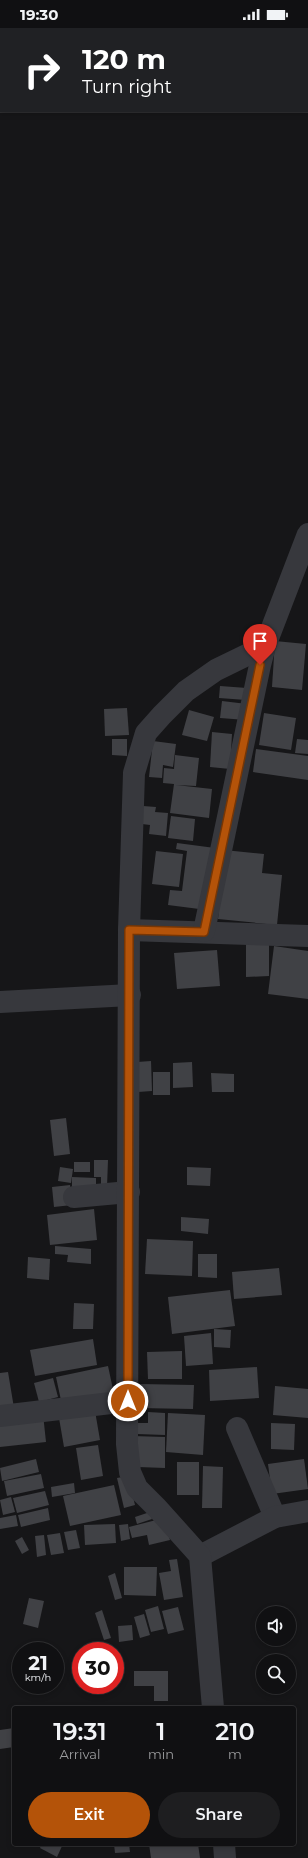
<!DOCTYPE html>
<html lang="en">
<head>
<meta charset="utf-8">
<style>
  :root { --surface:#101012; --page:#1e1e20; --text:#f1f3f6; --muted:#9c9d9f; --line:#303032; --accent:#b45309 }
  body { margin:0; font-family:Montserrat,sans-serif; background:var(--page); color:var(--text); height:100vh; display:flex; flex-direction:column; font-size:15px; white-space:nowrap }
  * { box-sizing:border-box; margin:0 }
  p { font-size:13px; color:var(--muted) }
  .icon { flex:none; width:22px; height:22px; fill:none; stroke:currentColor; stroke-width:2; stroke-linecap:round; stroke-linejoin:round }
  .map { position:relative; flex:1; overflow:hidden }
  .details { position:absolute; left:12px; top:1678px; width:284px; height:140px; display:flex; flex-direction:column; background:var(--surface); border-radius:4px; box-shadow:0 2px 6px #0003,0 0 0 1px var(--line) }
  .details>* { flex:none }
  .top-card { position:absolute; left:0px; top:0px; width:308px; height:84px; box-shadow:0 2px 6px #0003,0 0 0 1px var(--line); background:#202124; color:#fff; overflow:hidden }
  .buttons { position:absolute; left:256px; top:1578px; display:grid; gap:8px }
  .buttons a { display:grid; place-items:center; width:40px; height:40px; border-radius:50%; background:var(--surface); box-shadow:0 2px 6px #0003,0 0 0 1px var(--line); font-size:20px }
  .speed { position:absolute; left:12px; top:1614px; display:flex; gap:8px; font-size:20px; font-weight:700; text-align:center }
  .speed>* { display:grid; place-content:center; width:52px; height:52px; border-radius:50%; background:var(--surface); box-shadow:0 2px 6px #0003,0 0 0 1px var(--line); line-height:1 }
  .speed small { font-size:10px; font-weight:400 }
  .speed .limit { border:6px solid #d22; background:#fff; color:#111 }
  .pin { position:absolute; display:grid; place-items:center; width:34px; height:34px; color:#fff; margin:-41px -17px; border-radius:50% 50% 50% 0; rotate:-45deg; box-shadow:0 0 4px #0007 }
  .pin .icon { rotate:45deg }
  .me { position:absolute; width:44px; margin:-22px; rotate:0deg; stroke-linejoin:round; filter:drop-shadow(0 0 3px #0008) }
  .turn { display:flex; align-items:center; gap:14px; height:84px; padding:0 16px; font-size:18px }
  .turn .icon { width:52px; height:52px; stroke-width:2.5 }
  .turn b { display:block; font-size:28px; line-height:34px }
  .eta { display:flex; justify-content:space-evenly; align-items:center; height:68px; text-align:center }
  .eta b { font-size:24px; font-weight:600; line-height:28px }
  .cta { display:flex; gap:8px; margin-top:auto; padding:8px 16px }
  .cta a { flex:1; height:46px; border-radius:24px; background:var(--accent); color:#fff; font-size:16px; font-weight:600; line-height:46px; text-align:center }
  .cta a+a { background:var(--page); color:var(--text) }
  .status { display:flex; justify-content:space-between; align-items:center; height:28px; padding:0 20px; background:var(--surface); direction:ltr }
  .status svg { height:11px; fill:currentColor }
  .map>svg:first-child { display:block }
</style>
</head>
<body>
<div class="status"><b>19:30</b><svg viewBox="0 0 49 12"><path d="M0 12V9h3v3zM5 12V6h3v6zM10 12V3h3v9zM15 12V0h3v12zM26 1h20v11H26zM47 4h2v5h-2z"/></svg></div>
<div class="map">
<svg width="308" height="1830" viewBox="0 0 308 1830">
  <rect width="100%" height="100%" fill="#161618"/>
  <g fill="#404145">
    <polygon points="275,613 306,616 302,662 272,659"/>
    <polygon points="220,658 247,660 246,672 219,670"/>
    <polygon points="222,673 247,676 246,692 220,690"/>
    <polygon points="127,680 129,707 105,708 104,681"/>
    <polygon points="189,682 214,689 207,713 182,707"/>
    <polygon points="264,685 296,690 291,722 259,717"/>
    <polygon points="212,704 232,706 230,741 210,739"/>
    <polygon points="112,711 127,711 127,728 112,727"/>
    <polygon points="297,711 308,712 308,726 295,725"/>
    <polygon points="153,713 176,716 173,739 163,737 162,750 149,749"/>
    <polygon points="256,721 308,728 308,752 253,744"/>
    <polygon points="175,727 199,730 196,758 176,757 212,761 209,790 170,785 174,756 163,755 164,740 174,741"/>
    <polygon points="143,778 156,779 155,784 168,785 166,808 149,806 150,797 142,796"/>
    <polygon points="171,788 195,791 193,813 168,810"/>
    <polygon points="177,815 215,820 207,882 168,877 170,862 182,863 187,823 176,821"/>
    <polygon points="224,822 264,826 262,845 282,847 277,897 218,891"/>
    <polygon points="156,823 183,826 179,859 152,856"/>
    <polygon points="269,911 269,948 246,949 246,912"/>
    <polygon points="274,918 308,923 308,971 268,966"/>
    <polygon points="217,922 220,958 177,961 174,925"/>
    <polygon points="151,1033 152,1063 138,1064 137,1034"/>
    <polygon points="192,1034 193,1059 173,1060 173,1035"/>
    <rect x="153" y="1044" width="17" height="23"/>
    <polygon points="211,1045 234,1046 234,1064 212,1064"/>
    <polygon points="66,1090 70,1126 54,1128 50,1092"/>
    <polygon points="94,1132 108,1132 107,1159 101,1158 101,1149 94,1149"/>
    <rect x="74" y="1134" width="16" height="10"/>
    <polygon points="60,1139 73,1141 71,1155 58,1153"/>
    <polygon points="187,1139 211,1140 210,1158 187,1157"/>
    <polygon points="72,1149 96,1150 96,1163 72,1163"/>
    <polygon points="70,1157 72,1177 54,1179 52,1159"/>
    <polygon points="94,1181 97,1212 50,1217 47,1187"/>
    <polygon points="181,1189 209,1191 208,1206 181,1203"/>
    <polygon points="147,1211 193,1213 192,1248 145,1246"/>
    <polygon points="55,1218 91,1221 91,1236 67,1234 68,1227 55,1226"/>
    <polygon points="198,1226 217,1226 217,1250 198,1249"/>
    <polygon points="28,1229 50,1231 49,1252 27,1250"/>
    <polygon points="279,1240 282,1267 234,1271 232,1244"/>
    <polygon points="230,1262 235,1298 172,1306 168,1269"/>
    <polygon points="74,1275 94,1276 93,1301 73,1301"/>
    <polygon points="214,1301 231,1302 230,1320 214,1319"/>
    <polygon points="211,1305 213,1336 186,1338 184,1308"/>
    <polygon points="93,1311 97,1337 35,1348 30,1322"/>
    <polygon points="182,1323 182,1351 148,1351 147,1324"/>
    <polygon points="108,1338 114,1366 62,1377 56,1349"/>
    <polygon points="257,1339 259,1370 210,1373 209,1342"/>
    <polygon points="8,1344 14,1380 0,1382 0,1345"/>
    <polygon points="53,1350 58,1369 39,1374 34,1355"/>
    <polygon points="139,1356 194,1357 193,1381 138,1380"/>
    <polygon points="275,1358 308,1361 308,1390 273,1387"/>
    <polygon points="95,1383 100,1412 64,1419 59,1390"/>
    <polygon points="148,1384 165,1385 165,1407 137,1406 137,1395 148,1395"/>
    <polygon points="168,1385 205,1387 203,1427 166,1424"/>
    <polygon points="43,1386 46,1414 0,1419 0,1391"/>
    <polygon points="271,1395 295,1396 294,1422 271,1421"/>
    <polygon points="132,1408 165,1409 165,1440 138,1439"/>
    <polygon points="98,1417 103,1448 81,1452 76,1420"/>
    <polygon points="36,1431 39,1444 2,1453 0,1440"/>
    <polygon points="304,1431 308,1461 272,1466 268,1436"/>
    <rect x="177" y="1434" width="22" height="33"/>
    <polygon points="203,1438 223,1439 222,1480 202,1480"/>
    <polygon points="41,1446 44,1460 7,1468 4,1453"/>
    <polygon points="128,1448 135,1477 124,1480 117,1450"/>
    <polygon points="74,1455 75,1465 52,1469 51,1459"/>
    <polygon points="114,1457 121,1487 70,1498 63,1468"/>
    <polygon points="45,1463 49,1477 17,1485 13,1470"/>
    <polygon points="11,1469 15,1484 3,1487 0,1472"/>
    <polygon points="48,1480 50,1492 21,1499 18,1487"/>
    <polygon points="150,1484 152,1491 137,1496 135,1489"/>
    <polygon points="16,1487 18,1498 0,1501 0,1490"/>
    <polygon points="164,1490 170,1512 149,1517 147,1507 132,1510 129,1499"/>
    <polygon points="115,1496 116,1515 85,1517 84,1497"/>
    <polygon points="128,1496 130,1511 121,1513 119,1497"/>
    <polygon points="76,1502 80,1520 68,1522 64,1504"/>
    <polygon points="60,1505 64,1525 51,1527 47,1507"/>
    <polygon points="44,1507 46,1527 37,1529 35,1508"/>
    <polygon points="22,1509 29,1522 22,1526 15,1513"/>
    <polygon points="177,1531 183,1569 164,1572 159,1545 171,1543 169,1532"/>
    <polygon points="124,1539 157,1539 156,1568 124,1567"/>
    <polygon points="115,1545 122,1570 115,1572 108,1548"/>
    <polygon points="29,1570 44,1573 38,1600 23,1596"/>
    <polygon points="158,1578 164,1601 151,1604 145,1582"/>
    <polygon points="178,1579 184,1602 168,1606 162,1583"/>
    <polygon points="102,1582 111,1610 104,1612 95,1585"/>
    <polygon points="144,1586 150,1607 140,1610 134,1589"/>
    <polygon points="132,1597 133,1612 119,1614 118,1598"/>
    <polygon points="134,1643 168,1643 168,1673 154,1673 154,1658 134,1658"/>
    <polygon points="14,1700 14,1719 0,1721 0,1702"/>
    <polygon points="42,1816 63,1816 57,1829 40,1820"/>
    <polygon points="114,1816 129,1816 130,1824 115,1825"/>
    <polygon points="149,1816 198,1816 200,1830 151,1830"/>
  </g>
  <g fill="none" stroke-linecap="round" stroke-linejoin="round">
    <g stroke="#37383d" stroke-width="22">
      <polyline points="129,902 308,908"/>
      <polyline points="204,903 260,637 265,618 308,506"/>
      <polyline points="0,974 130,967"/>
      <polyline points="74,1169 129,1164"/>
      <polyline points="0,1388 128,1373"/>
      <polyline points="237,1400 275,1489"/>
      <polyline points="200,1528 275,1489 308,1483"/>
      <polyline points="213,1680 200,1528 157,1480 137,1460 130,1444 127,1416 129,902 134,745 146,705 162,687 186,663 216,642 265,618"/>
      <polyline points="224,1816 225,1830"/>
    </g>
  </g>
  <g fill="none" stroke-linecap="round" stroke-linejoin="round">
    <defs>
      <polyline id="route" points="128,1373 129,902 204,904 260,637"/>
    </defs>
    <use href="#route" stroke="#753606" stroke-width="10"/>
    <use href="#route" stroke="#b45309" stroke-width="7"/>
  </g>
</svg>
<div class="buttons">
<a><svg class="icon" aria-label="sound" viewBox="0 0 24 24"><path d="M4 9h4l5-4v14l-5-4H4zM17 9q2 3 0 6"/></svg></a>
<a><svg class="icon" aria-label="search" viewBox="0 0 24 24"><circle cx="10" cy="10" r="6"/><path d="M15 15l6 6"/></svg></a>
</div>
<div class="speed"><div>21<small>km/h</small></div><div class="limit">30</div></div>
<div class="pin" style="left:260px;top:637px;background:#d93025"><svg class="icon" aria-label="arrive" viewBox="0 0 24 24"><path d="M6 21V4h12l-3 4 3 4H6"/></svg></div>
<svg class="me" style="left:128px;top:1373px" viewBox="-20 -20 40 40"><circle r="17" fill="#b45309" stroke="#fff" stroke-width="3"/><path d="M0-11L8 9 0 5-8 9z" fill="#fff"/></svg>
<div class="top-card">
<div class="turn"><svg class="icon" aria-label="right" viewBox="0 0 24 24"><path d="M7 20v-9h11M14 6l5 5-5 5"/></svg><div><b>120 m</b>Turn right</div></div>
</div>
<section class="details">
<div class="eta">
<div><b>19:31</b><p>Arrival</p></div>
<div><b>1</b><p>min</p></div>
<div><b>210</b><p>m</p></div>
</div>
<div class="cta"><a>Exit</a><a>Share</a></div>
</section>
</div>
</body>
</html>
